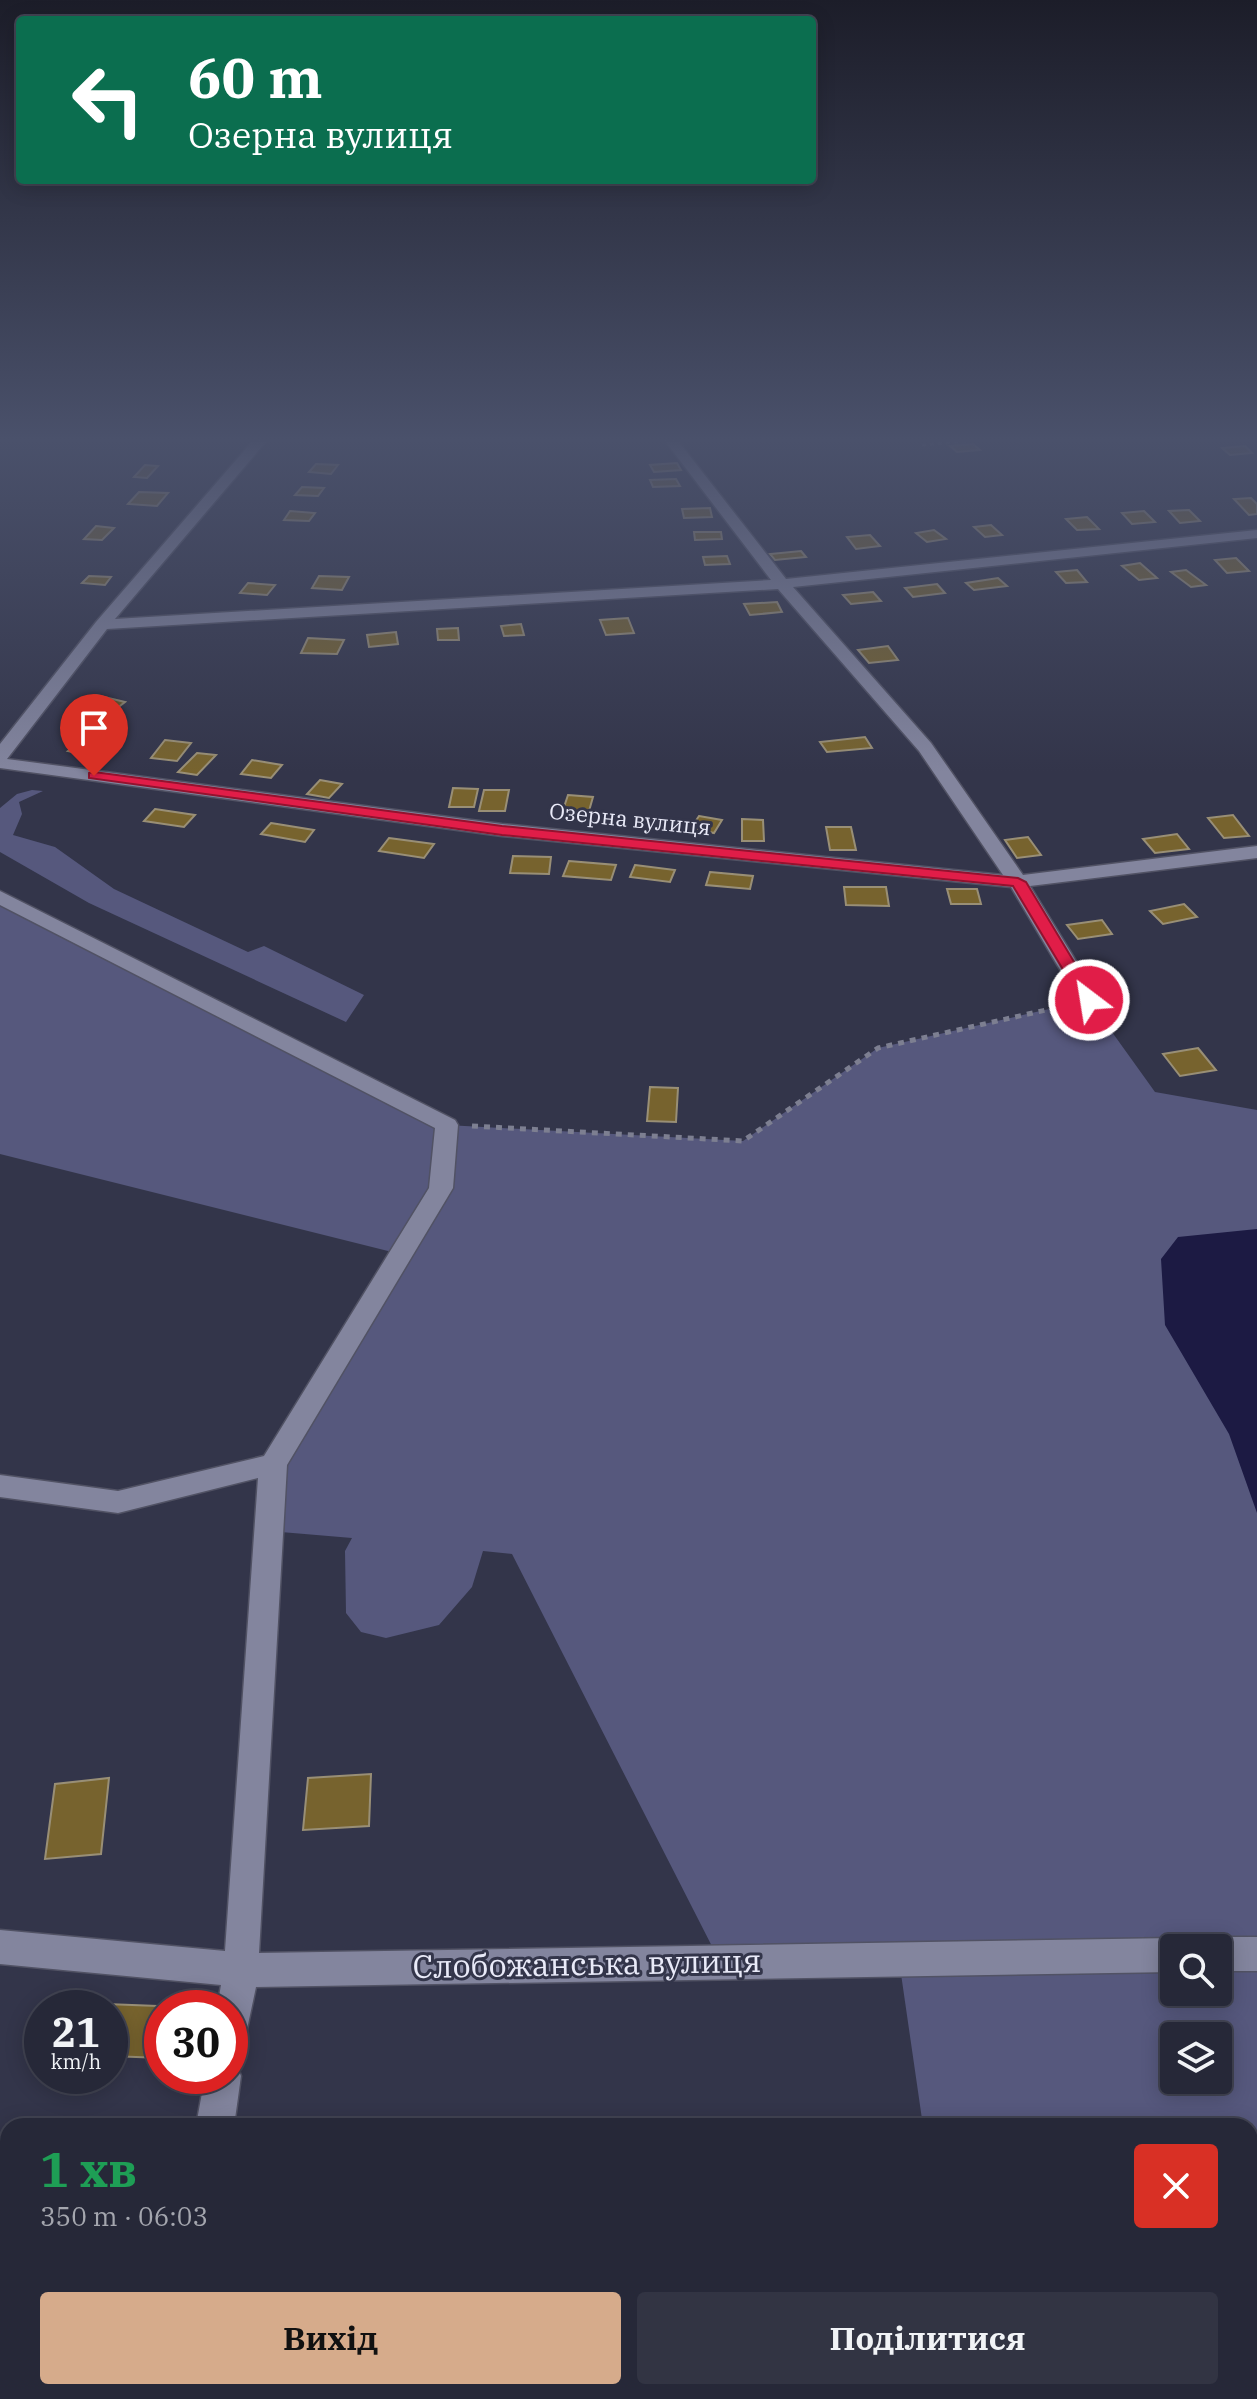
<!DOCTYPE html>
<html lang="uk">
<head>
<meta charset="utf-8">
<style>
  :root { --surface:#262838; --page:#323443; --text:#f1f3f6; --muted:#a4a6ae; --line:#424453; --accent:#d6ab8b }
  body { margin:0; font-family:"IBM Plex Serif",serif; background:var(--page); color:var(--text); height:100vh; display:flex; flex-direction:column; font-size:30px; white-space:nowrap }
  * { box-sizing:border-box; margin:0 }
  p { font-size:26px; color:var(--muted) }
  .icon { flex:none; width:44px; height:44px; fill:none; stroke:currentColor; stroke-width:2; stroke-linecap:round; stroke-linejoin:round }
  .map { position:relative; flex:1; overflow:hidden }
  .side { position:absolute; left:0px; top:2118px; width:1258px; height:282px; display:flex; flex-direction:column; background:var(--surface); border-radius:24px 24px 0 0; box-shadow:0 4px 20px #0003,0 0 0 2px var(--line) }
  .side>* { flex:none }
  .hud { position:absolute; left:16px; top:16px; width:800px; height:168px; border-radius:8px; box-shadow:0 4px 20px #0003,0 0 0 2px var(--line); background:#0b6e4f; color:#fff; overflow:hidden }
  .controls { position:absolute; left:1160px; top:1934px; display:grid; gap:16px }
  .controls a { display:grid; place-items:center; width:72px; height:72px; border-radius:8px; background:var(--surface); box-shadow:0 4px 20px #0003,0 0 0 2px var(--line); font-size:40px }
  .speed { position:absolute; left:24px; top:1990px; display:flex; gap:16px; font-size:40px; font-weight:700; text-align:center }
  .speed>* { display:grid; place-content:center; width:104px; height:104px; border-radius:50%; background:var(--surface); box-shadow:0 4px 20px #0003,0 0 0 2px var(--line); line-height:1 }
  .speed small { font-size:20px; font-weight:400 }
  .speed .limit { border:12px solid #d22; background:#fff; color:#111 }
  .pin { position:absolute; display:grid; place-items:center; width:68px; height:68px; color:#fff; margin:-82px -34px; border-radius:50% 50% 50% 0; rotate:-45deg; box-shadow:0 0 8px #0007 }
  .pin .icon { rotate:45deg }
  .me { position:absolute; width:88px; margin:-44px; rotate:329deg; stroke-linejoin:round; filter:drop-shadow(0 0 6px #0008) }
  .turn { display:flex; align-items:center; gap:28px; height:168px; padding:0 40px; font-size:36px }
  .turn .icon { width:104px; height:104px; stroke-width:2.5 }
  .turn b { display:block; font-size:56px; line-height:68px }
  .round { display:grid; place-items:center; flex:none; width:84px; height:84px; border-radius:8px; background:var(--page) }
  .headline { display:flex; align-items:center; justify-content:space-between; height:136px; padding:0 40px }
  h1 { font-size:48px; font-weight:800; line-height:60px; color:#1e9e55 }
  .primary-button { display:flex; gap:16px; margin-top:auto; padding:16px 40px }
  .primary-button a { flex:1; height:92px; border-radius:8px; background:var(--accent); color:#111; font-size:32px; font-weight:800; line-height:92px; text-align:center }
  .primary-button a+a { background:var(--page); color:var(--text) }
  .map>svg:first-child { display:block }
</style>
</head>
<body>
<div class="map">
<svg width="1257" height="2399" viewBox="0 0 1257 2399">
  <rect width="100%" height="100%" fill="#33354a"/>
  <g fill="#56587d" fill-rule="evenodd">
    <polygon points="32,790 43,791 19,802 22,814 13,835 55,847 114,889 248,952 264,946 364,995 346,1022 89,903 0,852 0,808 17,794"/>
    <path d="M0 897 447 1125 743 1141 878 1048 1089 1000 1155 1092 1257 1110V2399H962L961 2392H1250V2126H923L899 1960 720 1962 512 1554 483 1551 472 1587 439 1625 386 1638 361 1632 346 1613 345 1551 352 1538 269 1531 273 1464 400 1254 0 1154ZM1174 1948H1218V1992H1174ZM1174 2036H1218V2080H1174Z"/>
  </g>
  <polygon fill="#1c1a43" points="1257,1229 1257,1513 1229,1434 1165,1325 1161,1259 1178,1237"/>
  <g fill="#77632e" stroke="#998f76" stroke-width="2">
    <polygon points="973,444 980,450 957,452 950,446"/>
    <polygon points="1245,446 1252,453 1230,455 1222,448"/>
    <polygon points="677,463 681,470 654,472 650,465"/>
    <polygon points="316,464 338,465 331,474 309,472"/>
    <polygon points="145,465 158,466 147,478 134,477"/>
    <polygon points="676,479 680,486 653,487 650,480"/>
    <polygon points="302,487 324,488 318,496 295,495"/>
    <polygon points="139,492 168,493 157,506 128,504"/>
    <polygon points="1251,498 1257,504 1257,514 1249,515 1234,499"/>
    <polygon points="710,508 712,517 684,518 682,509"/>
    <polygon points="1189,510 1200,521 1180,523 1169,511"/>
    <polygon points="290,511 315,513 309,521 284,520"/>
    <polygon points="1144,511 1155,522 1132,524 1122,513"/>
    <polygon points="1087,517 1099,529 1077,530 1066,519"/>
    <polygon points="991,525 1002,535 985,537 974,527"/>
    <polygon points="96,526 114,528 102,540 84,539"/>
    <polygon points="934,530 946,539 927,542 916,533"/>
    <polygon points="694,532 721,532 722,539 695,540"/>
    <polygon points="870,535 880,546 856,549 847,537"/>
    <polygon points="801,551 806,557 775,560 770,554"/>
    <polygon points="727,556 730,564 705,565 703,557"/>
    <polygon points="1236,558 1249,571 1227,573 1215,560"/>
    <polygon points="1140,563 1157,578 1139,580 1122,566"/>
    <polygon points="1077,570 1087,582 1066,583 1056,572"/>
    <polygon points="1186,570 1206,585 1191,587 1171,572"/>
    <polygon points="89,576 111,577 105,585 82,583"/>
    <polygon points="319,576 349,577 342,590 312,588"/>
    <polygon points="998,578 1007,586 974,590 966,583"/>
    <polygon points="248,583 275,585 267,595 240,593"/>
    <polygon points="937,584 945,593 913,597 905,588"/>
    <polygon points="873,592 881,601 851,604 843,595"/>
    <polygon points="777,602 782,612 750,615 744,604"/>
    <polygon points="628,618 634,633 606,635 600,620"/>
    <polygon points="521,624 524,635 504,636 501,626"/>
    <polygon points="458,628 459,640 438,640 437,629"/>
    <polygon points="396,632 398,644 369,647 367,635"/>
    <polygon points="308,638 344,640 337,654 301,653"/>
    <polygon points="888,646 898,660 869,663 858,650"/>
    <polygon points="96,695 125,702 107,716 77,709"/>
    <polygon points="90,735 106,739 84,755 68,751"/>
    <polygon points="865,737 872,748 827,752 820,742"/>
    <polygon points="165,740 191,743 177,761 151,758"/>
    <polygon points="197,753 216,755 197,775 178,772"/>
    <polygon points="252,760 282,765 271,778 241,774"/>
    <polygon points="320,780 342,784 329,798 307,794"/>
    <polygon points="453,788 478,789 474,807 449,807"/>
    <polygon points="484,790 509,790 505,811 479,811"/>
    <polygon points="568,795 593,797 587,818 561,816"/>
    <polygon points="155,809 195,815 184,827 144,821"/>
    <polygon points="1233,815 1249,836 1224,838 1208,818"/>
    <polygon points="699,816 722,820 714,833 691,828"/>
    <polygon points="742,819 763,820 764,841 742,841"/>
    <polygon points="271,823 314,830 305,842 261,834"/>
    <polygon points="826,827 851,827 856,850 830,850"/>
    <polygon points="1177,834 1189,849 1155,853 1143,839"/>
    <polygon points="1028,837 1041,855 1017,858 1005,840"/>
    <polygon points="389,838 434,844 424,858 379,851"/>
    <polygon points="513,856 551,857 549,874 510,873"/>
    <polygon points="569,861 616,865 611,880 563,876"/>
    <polygon points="635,865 675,870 670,882 630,877"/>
    <polygon points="710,872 753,876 750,889 706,885"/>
    <polygon points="844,887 886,887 889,906 846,905"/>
    <polygon points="947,889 977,889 981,904 951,904"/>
    <polygon points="1184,904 1197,917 1163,924 1150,911"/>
    <polygon points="1102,920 1112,934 1078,939 1067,925"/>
    <polygon points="1198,1048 1216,1070 1180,1076 1163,1054"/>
    <polygon points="650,1087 678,1088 676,1122 647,1121"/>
    <polygon points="371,1774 369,1826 303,1830 308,1778"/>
    <polygon points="109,1778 101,1854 45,1859 55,1784"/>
    <polygon points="80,2003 184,2007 162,2008 162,2058 110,2056 110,2008 78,2008"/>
  </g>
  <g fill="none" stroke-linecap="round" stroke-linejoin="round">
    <defs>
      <g id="street">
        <path d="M256 437H270L115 619 771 580 662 437H675L786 579 1257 530V538L793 587 931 743 1023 875 1257 846V858L1030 886 1100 1000 1089 1006 1078 1000 1011 887 502 836 0 768V744L96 622ZM778 589 919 751 1003 875 502 824 7 759 107 629Z"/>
        <polygon points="0,891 455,1120 458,1125 453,1188 287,1465 259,1953 1174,1938 1186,1943 1188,1948 1174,1948 1174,1972 256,1987 243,2048 230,2053 230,2008 217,2008 221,1985 0,1964 0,1930 225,1951 258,1478 118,1513 0,1497 0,1475 118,1491 264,1456 429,1188 435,1128 0,905"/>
        <polygon points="1218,1937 1257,1937 1257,1971 1218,1971 1218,1948 1203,1948 1206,1942"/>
        <polygon points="230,2061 236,2063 241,2076 234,2126 196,2126 205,2076 230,2076"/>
        <polygon points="151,2392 191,2392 191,2399 149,2399"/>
      </g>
    </defs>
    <use href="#street" stroke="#515264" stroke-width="3"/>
    <polyline stroke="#7d7f91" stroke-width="3" stroke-dasharray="4 4" stroke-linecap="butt" points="922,445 1009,437"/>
    <polyline stroke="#7d7f91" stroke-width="5" stroke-dasharray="6 6" stroke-linecap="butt" points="472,1126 743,1141 878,1048 1068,1005"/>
    <use href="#street" fill="#83859e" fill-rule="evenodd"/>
  </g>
  <linearGradient id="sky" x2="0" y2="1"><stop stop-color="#1c1d29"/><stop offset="0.57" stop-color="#4a516b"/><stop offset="1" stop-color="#4a516b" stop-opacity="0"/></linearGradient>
  <rect width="1257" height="772" fill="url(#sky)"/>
  <polygon fill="#e11d48" stroke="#92132f" stroke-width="2" points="94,772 502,826 1018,878 1026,882 1097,1000 1083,1003 1013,886 502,835 89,778 89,773"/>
  <g text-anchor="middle" stroke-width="6" stroke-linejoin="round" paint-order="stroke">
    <g font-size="22" fill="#e9eaf8" stroke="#33354a">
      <text transform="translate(630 819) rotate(6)" y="8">Озерна вулиця</text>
    </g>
    <g font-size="32" fill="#e9eaf8" stroke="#33354a">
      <text transform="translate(587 1964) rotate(-1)" y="11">Слобожанська вулиця</text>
    </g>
  </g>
</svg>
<div class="controls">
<a><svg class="icon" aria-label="search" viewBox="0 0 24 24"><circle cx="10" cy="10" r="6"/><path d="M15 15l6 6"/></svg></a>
<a><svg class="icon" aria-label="layers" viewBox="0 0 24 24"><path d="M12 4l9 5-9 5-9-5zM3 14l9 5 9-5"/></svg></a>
</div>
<div class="speed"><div>21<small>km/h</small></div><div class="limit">30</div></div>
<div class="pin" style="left:94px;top:776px;background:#d93025"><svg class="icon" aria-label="arrive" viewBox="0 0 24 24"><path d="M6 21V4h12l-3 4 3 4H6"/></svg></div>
<svg class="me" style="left:1089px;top:1000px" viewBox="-20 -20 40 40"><circle r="17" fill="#e11d48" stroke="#fff" stroke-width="3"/><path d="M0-11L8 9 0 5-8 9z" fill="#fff"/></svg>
<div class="hud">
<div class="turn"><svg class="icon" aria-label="left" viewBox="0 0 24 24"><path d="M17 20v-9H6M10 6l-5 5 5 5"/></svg><div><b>60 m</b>Озерна вулиця</div></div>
</div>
<section class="side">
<div class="headline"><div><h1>1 хв</h1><p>350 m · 06:03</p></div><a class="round" style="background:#d93025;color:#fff"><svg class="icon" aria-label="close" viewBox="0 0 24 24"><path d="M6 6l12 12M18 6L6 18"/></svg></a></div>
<div class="primary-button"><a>Вихід</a><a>Поділитися</a></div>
</section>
</div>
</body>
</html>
